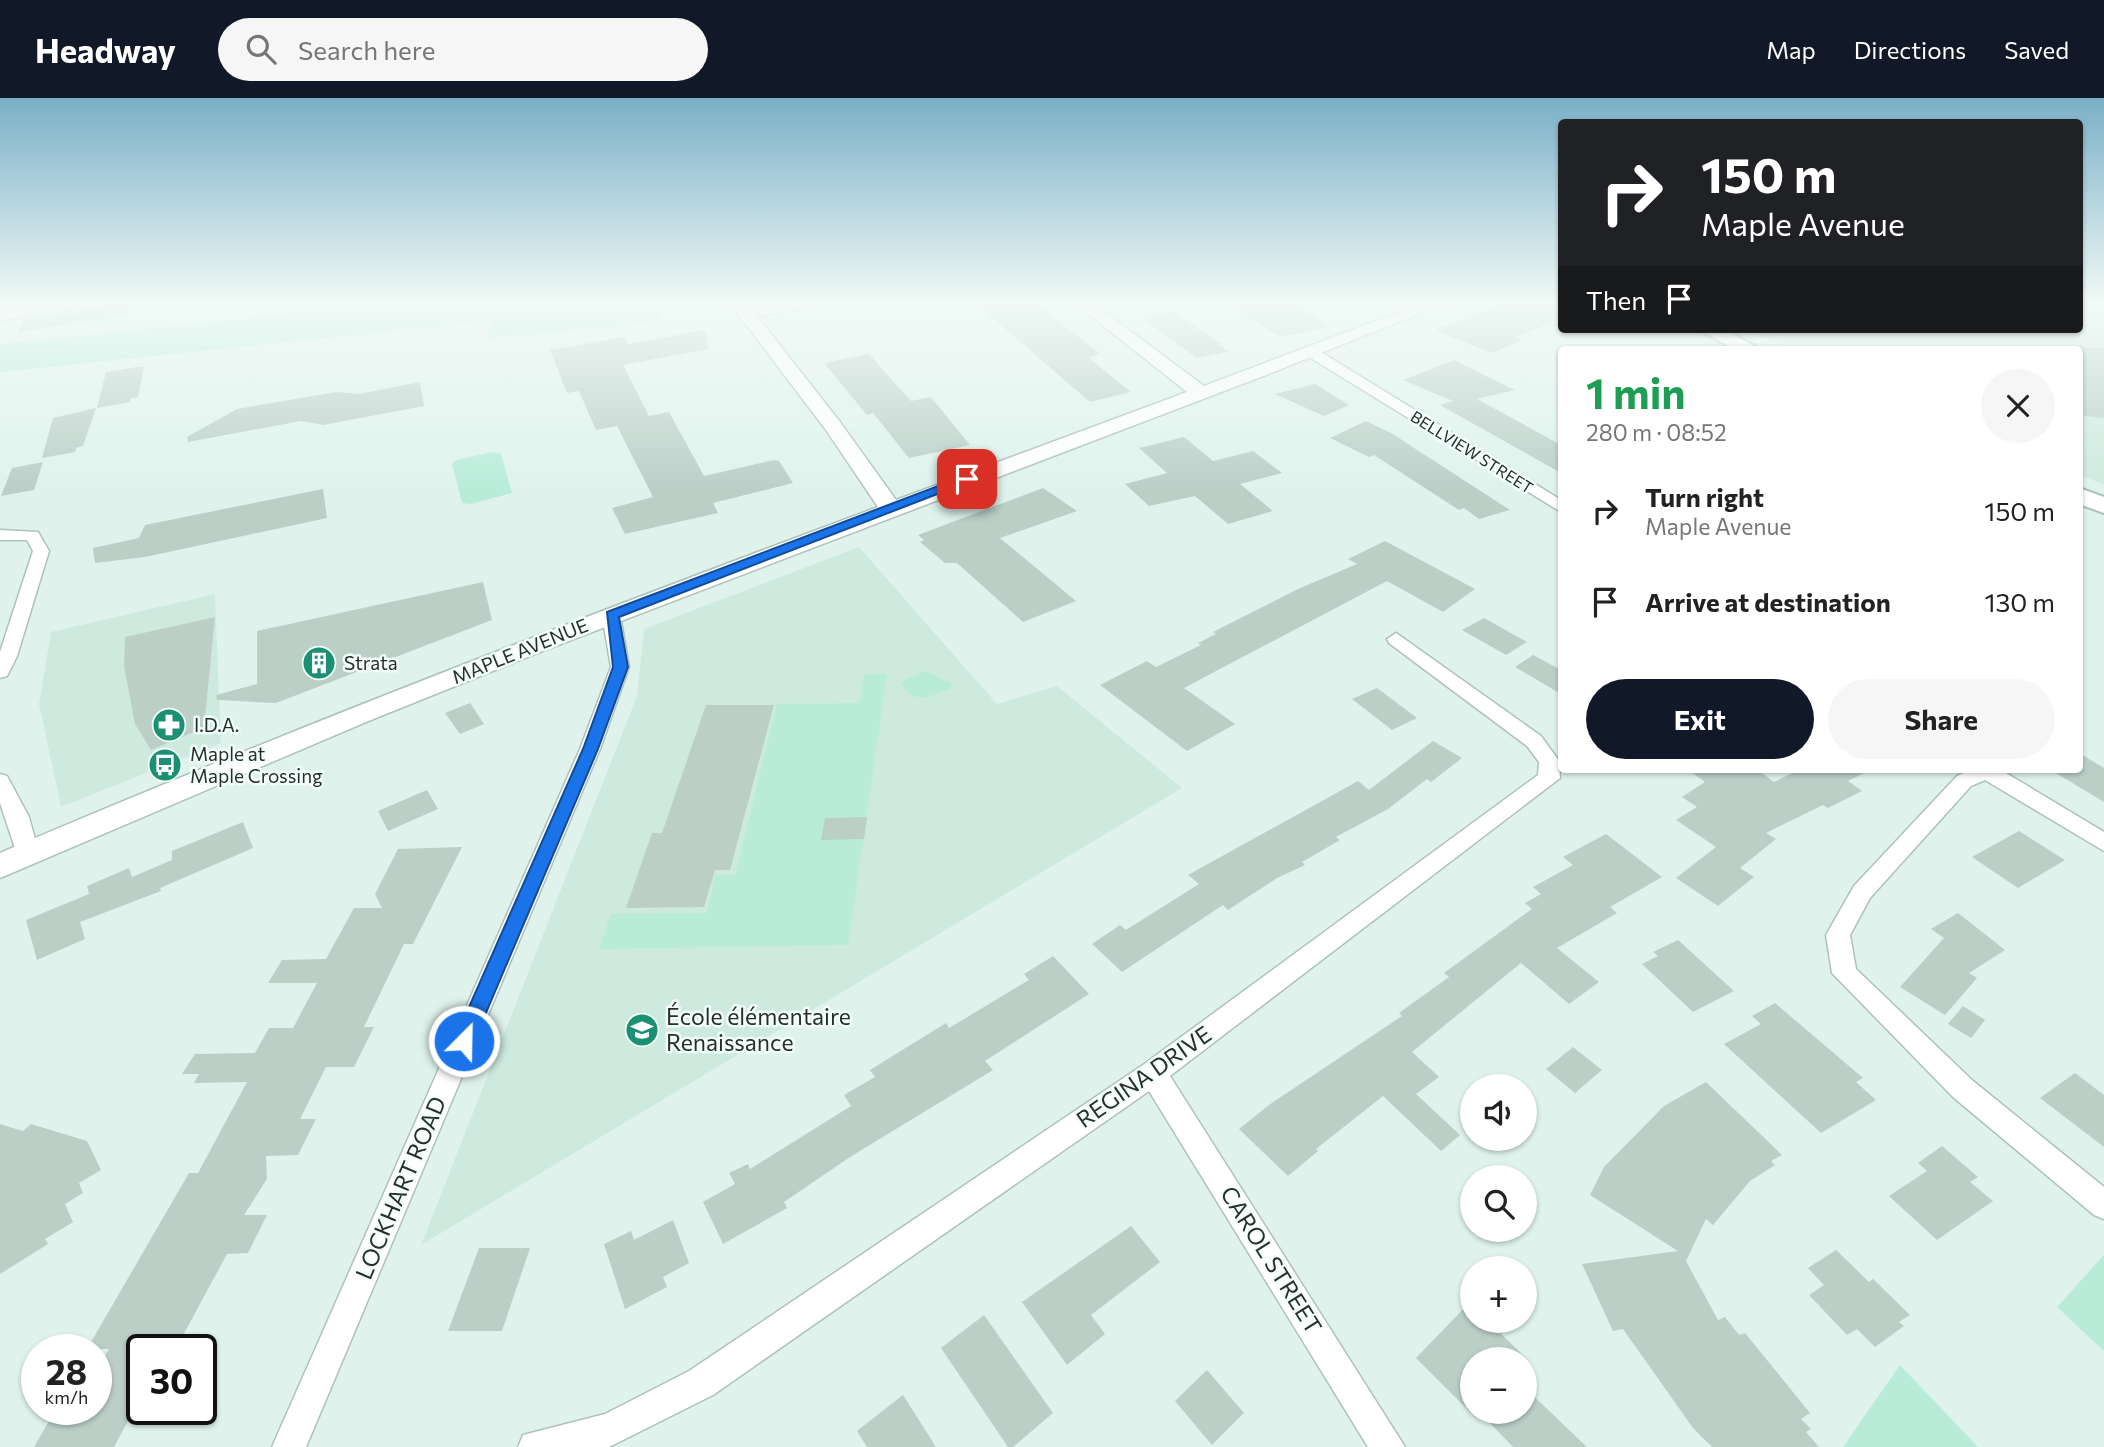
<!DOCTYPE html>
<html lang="en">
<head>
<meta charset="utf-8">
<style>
  :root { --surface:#fff; --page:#f6f6f6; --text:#222; --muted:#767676; --accent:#111827 }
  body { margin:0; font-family:Commissioner,sans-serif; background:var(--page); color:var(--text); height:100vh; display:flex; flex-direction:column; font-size:26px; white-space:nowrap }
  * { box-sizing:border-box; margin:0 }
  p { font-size:23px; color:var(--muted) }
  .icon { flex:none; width:38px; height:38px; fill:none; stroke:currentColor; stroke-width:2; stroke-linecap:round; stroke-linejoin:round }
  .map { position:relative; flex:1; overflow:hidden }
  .details { position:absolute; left:1558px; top:248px; width:525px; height:427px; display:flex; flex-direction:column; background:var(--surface); border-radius:7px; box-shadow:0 2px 5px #0004 }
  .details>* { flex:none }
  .banner { position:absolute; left:1558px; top:21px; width:525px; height:214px; border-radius:7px; box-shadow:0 2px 5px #0004; background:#202124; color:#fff; overflow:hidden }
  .fabs { position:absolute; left:1460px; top:976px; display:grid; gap:14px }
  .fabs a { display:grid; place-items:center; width:77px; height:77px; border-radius:50%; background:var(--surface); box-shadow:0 2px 5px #0004; font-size:35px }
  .speed { position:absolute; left:21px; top:1236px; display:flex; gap:14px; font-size:35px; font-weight:700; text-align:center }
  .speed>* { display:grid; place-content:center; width:91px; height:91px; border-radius:50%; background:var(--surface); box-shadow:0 2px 5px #0004; line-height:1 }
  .speed small { font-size:18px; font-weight:400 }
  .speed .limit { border:4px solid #111; border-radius:10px; background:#fff; color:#111 }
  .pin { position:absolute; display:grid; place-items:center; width:60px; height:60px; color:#fff; margin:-30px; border-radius:14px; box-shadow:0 4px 10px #0006 }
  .me { position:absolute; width:77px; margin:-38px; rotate:23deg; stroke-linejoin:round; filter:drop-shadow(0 0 5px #0008) }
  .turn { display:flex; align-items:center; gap:24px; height:147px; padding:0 28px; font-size:32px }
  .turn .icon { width:91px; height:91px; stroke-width:2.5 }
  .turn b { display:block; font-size:49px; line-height:60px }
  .then { display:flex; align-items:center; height:66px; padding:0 28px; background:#0003; gap:14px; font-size:26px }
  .round { display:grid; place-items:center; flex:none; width:74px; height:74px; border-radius:37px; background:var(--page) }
  .headline { display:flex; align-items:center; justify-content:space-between; height:119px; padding:0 28px }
  h1 { font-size:42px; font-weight:700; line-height:52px; color:#1e9e55 }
  .button { display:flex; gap:14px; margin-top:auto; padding:14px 28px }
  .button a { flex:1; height:80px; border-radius:42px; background:var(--accent); color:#fff; font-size:28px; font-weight:700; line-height:80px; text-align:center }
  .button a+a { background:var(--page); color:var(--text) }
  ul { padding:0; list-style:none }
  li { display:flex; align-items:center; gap:21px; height:91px; padding:0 28px }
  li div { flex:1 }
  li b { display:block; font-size:26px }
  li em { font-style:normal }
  header { display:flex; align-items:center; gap:42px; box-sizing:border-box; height:98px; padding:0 35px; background:var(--accent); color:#fff }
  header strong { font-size:33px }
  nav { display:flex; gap:38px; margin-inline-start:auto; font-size:24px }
  .search { width:490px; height:63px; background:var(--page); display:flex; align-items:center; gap:18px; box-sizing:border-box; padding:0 24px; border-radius:38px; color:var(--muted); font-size:26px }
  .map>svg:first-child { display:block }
</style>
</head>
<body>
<header>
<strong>Headway</strong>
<div class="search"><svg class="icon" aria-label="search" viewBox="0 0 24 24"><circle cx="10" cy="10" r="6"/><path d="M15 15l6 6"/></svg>Search here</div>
<nav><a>Map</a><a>Directions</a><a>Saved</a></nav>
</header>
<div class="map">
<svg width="2104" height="1349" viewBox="0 0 2104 1349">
  <rect width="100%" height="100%" fill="#dff3ec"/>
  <g fill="#ceeadf">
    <polygon points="2079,204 2104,205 2104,387 2079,376 2079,252 1794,252 1745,231 2079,231"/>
    <polygon points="859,449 997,606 1057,588 1182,690 421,1147 637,598 644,531"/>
    <polygon points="215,496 221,645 61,709 39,606 51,534"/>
  </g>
  <g fill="#b8ecd9">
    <polygon points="404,204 685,204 627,210 661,208 661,224 488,240 491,223 0,274 0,246"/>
    <polygon points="492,354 501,356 512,395 471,406 462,405 452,366 457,362"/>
    <path d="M925 573 951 585V590C926 600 916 608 900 584Z"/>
    <polygon points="864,576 887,576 848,847 599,851 611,816 706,815 716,777 735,777 777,606 859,605"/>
    <polygon points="2104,1157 2104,1253 2057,1209"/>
    <polygon points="1900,1267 1978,1349 1843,1349"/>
  </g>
  <g fill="#bbcfc7">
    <polygon points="109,204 130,204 131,216 18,234 23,222 101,211"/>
    <polygon points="974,204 1035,204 1099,255 1089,260 1131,294 1090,304"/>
    <polygon points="1225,204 1292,204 1318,219 1315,219 1327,229 1281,239"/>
    <polygon points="1507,204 1561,204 1561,220 1516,239 1522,242 1491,255 1435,232"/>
    <polygon points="1173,213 1221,246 1218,246 1228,254 1197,260 1140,219"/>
    <polygon points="705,232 708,251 623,267 649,318 669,314 704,378 774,362 779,363 793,385 713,405 718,415 625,436 612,410 653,399 617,328 596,332 579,293 567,295 550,252 624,239 628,246"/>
    <polygon points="2079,248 2104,251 2104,320 2079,317"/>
    <polygon points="869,256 911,303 931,299 970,347 909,360 873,315 867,317 824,265"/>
    <polygon points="1454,262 1515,292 1477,301 1561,347 1561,375 1440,307 1453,303 1403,282"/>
    <polygon points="137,269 144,269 138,299 131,300 130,304 97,310 106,274"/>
    <polygon points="420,284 424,308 323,327 301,323 188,344 187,339 237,311 337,294 359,296"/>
    <polygon points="1315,286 1349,307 1324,318 1275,296"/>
    <polygon points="96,310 83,348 76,350 75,354 42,360 53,320"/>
    <polygon points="1366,323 1391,335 1510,412 1479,421 1464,410 1459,412 1374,357 1369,359 1330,340"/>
    <polygon points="1184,339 1213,363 1253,353 1282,375 1240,386 1273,413 1228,426 1195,398 1149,408 1125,386 1167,375 1139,350"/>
    <polygon points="43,364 34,392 1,398 12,370"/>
    <polygon points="1043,390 1077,413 1000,440 1076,503 1023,524 957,465 945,465 920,444 924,442 918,437"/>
    <polygon points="323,391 327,420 145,459 95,465 93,450 139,440 145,427"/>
    <polygon points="1385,443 1475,491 1443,514 1387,483 1184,590 1235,626 1187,653 1100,587 1147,563 1156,569 1201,547 1198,545 1216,536 1213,534 1298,491 1357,466 1348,461"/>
    <polygon points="483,484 492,522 276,605 217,602 216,597 257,586 257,533"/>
    <polygon points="215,519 204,630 151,652 135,626 124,568 125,539"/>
    <polygon points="1484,520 1527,544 1506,557 1462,532"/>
    <polygon points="1533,557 1561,572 1561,596 1515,569"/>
    <polygon points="1377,590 1417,620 1392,632 1352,601"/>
    <polygon points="470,605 484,626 460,636 445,615"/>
    <polygon points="706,607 774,607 730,772 715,772 704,809 626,810 652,735 662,735"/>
    <polygon points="1433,643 1462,660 1431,684 1427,681 1388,711 1336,739 1340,742 1302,764 1305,767 1277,780 1228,812 1223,807 1122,874 1092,846 1120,827 1126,832 1199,786 1188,777 1358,683 1369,692"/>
    <polygon points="2079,655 2104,670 2104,704 2051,672 2079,672"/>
    <polygon points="1688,672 1758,672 1774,684 1798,672 1870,672 1848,683 1862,693 1828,710 1823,707 1766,735 1776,741 1740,770 1754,779 1718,808 1676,780 1716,749 1676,722 1697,709 1682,699 1705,684"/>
    <polygon points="427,692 438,711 388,733 378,713"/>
    <polygon points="867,719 864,741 821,742 825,720"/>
    <polygon points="243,724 253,750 160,790 161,793 80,824 85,841 37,862 26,822 89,796 87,788 129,770 132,779 172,762 172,753"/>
    <polygon points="2019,733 2065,762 2018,790 1972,759"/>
    <polygon points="1606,736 1662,779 1610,809 1617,815 1557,850 1599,884 1569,906 1521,865 1412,954 1439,979 1416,996 1460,1037 1441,1053 1383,998 1316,1051 1318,1053 1288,1078 1239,1031 1269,1007 1402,918 1399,915 1449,879 1444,875 1532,811 1525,805 1541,796 1533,789 1573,767 1563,759"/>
    <polygon points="462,749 413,846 404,846 364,929 374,929 354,969 326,969 300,1021 316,1021 298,1057 266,1058 267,1081 244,1117 267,1117 248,1155 227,1156 180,1243 170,1243 166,1251 142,1251 142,1297 114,1349 34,1349 56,1311 96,1311 96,1274 109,1251 87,1251 189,1075 198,1075 247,984 194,985 199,976 182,976 195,956 255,955 269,930 293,930 317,885 268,885 282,862 326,861 354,810 382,810 375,796 398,751"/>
    <polygon points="1958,815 2005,852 1969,875 1977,880 1945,917 1900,889 1944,840 1931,831"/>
    <polygon points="1678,842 1734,893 1693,914 1642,866 1658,858 1653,854"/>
    <polygon points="1053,858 1089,896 985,963 993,972 850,1059 784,1104 787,1110 723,1146 703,1104 735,1086 729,1075 748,1066 750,1071 851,1008 844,997 875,979 870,972 946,925 949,930 1029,882 1024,876"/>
    <polygon points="1775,905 1863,980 1856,984 1876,1002 1821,1035 1724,946 1761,926 1752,918"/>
    <polygon points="1963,908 1985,922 1971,940 1948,926"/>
    <polygon points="1573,949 1602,972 1575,995 1546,971"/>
    <polygon points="2075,975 2104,997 2104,1049 2040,1000"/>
    <polygon points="1706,984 1782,1057 1771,1063 1775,1067 1750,1083 1713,1127 1706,1121 1686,1163 1718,1222 1725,1219 1739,1237 1745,1235 1810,1315 1801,1321 1811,1331 1806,1334 1819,1349 1712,1349 1693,1330 1623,1231 1613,1233 1582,1166 1678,1153 1590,1097 1604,1069 1664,1008"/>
    <polygon points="0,1026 23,1033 31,1026 87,1043 101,1072 79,1085 83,1095 65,1106 73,1124 45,1141 48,1146 0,1176"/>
    <polygon points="1942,1048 1978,1079 1970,1084 1993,1103 1937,1142 1889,1098 1927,1073 1918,1065"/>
    <polygon points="673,1122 689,1165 663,1179 667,1189 625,1211 604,1146 631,1133 634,1142"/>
    <polygon points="1131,1128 1160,1164 1091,1217 1105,1236 1067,1267 1022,1204"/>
    <polygon points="479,1150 530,1150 502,1233 448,1233"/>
    <polygon points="1836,1152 1869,1184 1873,1181 1910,1217 1899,1224 1904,1228 1875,1249 1857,1231 1847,1237 1809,1197 1824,1187 1808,1170"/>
    <polygon points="1472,1202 1472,1223 1488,1223 1528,1262 1472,1262 1472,1316 1416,1260"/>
    <polygon points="984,1217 1053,1315 1013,1349 1008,1349 941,1250"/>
    <polygon points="1207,1272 1244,1315 1212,1347 1175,1303"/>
    <polygon points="1524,1289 1587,1349 1513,1349 1479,1314 1524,1314"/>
    <polygon points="903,1297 936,1349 867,1349 857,1333"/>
  </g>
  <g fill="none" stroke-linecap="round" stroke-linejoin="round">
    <defs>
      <g id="street">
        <polygon points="77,204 107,204 101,208 0,222 0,214"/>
        <polygon points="1306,251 1316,251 1561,402 1561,414 1306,257"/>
        <polygon points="0,432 38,434 49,453 17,558 7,578 0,580 0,554 33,453 27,442 0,442"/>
        <polygon points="611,512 620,517 629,569 600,651 306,1349 272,1349 580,651 611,569 602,517"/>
        <polygon points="1396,535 1541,638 1559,663 1560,680 1170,978 1405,1349 1368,1349 1149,993 713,1297 609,1349 518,1349 523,1337 605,1316 689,1273 1143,967 1538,677 1539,664 1527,648 1389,545 1387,541"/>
        <polygon points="1970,672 2001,672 2104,734 2104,753 1985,682 1971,688 1870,800 1850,837 1856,871 1973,983 2104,1089 2104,1121 2094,1117 1953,999 1832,875 1826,837 1854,788 1957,678"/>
        <polygon points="0,676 7,678 29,719 39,756 36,762 20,762 17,756 0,705"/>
      </g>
      <path id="secondary" d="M729 204H745L750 209 783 204H820L812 209 757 218 840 324 896 402 1187 294 1073 204H1091L1204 288 1426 204H1448L1266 277 545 552 366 624 0 780V755C290 631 583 519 878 409L826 332Z"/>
      <g id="primary">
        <polygon points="1697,231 1723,231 1762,252 1736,252"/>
        <polygon points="2079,390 2104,399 2104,415 2079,406"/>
      </g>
    </defs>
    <use href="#street" stroke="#aec1ba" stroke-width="3"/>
    <use href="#secondary" stroke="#aec1ba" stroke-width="3"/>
    <use href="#primary" stroke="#aec1ba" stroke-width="4"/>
    <use href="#street" fill="#fff" fill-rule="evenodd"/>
    <use href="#secondary" fill="#fff" fill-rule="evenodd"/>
    <use href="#primary" fill="#fff" fill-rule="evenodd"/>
  </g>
  <linearGradient id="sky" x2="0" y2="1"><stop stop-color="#7aafc7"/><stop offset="0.52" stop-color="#f1faf6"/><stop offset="1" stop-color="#f1faf6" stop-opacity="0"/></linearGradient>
  <rect width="2104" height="393" fill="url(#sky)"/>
  <polygon fill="#1a73e8" stroke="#114b97" stroke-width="2" points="967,377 971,378 971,383 619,519 628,569 598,651 474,943 471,949 464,951 457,949 454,943 583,651 613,569 607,514"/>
  <defs>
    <symbol id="building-disc" viewBox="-11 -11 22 22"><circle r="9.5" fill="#1c9073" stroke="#f2fefa"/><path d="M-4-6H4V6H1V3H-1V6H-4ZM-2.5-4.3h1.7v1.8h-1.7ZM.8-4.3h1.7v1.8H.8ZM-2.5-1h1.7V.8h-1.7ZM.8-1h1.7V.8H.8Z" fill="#fff"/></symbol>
    <symbol id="pharmacy-disc" viewBox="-11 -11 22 22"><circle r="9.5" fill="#1c9073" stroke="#f2fefa"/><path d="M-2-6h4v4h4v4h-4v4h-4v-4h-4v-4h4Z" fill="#fff"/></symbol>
    <symbol id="bus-disc" viewBox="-11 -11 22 22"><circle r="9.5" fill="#1c9073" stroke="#f2fefa"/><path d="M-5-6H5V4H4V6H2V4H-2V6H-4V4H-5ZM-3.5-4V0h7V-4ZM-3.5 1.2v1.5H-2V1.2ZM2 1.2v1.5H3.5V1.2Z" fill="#fff"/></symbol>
    <symbol id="school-disc" viewBox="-11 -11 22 22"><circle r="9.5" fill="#1c9073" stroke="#f2fefa"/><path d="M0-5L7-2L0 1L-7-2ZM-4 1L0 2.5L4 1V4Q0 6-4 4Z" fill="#fff"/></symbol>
  </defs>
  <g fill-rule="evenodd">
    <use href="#building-disc" x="300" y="546" width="38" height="38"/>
    <use href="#pharmacy-disc" x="150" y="608" width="38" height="38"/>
    <use href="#bus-disc" x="146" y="648" width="38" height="38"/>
    <use href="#school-disc" x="623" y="913" width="38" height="38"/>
  </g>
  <g text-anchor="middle" stroke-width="5" stroke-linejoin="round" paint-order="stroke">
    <g font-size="16" fill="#272e2c" stroke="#f2fefa">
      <text transform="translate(1472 354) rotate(32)" y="6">BELLVIEW STREET</text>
    </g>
    <g font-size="19" fill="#272e2c" stroke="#f2fefa">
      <text transform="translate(520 553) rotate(-22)" y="7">MAPLE AVENUE</text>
    </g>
    <g font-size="19" fill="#272e2c" stroke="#f2fefa" text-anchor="start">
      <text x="344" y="572">Strata</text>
      <text x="194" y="634">I.D.A.</text>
      <text x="190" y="663">Maple at<tspan x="190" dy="22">Maple Crossing</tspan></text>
    </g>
    <g font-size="23" fill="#272e2c" stroke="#f2fefa" text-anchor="start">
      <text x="666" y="927">École élémentaire<tspan x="666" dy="26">Renaissance</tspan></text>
    </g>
    <g font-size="23" fill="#272e2c" stroke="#f2fefa">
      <text transform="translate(1144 979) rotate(-35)" y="8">REGINA DRIVE</text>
      <text transform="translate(401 1090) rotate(-67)" y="8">LOCKHART ROAD</text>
      <text transform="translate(1271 1162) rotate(58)" y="8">CAROL STREET</text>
    </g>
  </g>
</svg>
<div class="fabs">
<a><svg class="icon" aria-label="sound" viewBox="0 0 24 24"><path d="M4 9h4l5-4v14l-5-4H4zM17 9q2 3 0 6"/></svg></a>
<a><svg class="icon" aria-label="search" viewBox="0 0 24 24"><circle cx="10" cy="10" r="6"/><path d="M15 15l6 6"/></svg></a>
<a>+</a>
<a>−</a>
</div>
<div class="speed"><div>28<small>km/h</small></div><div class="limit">30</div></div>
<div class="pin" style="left:967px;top:381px;background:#d93025"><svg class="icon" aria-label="arrive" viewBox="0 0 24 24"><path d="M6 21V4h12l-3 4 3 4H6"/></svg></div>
<svg class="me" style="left:464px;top:943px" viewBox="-20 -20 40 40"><circle r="17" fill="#1a73e8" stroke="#fff" stroke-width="3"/><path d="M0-11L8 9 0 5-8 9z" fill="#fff"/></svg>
<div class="banner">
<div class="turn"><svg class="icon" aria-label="right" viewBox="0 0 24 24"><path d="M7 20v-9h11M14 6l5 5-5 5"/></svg><div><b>150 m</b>Maple Avenue</div></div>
<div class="then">Then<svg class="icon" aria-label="arrive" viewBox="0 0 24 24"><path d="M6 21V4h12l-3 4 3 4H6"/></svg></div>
</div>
<section class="details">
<div class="headline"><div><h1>1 min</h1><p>280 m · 08:52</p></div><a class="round"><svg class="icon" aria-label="close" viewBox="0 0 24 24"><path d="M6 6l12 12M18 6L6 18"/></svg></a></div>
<ul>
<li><svg class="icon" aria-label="right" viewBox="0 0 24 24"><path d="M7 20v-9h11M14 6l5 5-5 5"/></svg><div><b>Turn right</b><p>Maple Avenue</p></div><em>150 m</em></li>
<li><svg class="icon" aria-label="arrive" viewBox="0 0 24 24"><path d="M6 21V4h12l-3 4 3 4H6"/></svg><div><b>Arrive at destination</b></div><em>130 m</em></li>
</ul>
<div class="button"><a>Exit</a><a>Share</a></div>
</section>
</div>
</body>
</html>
